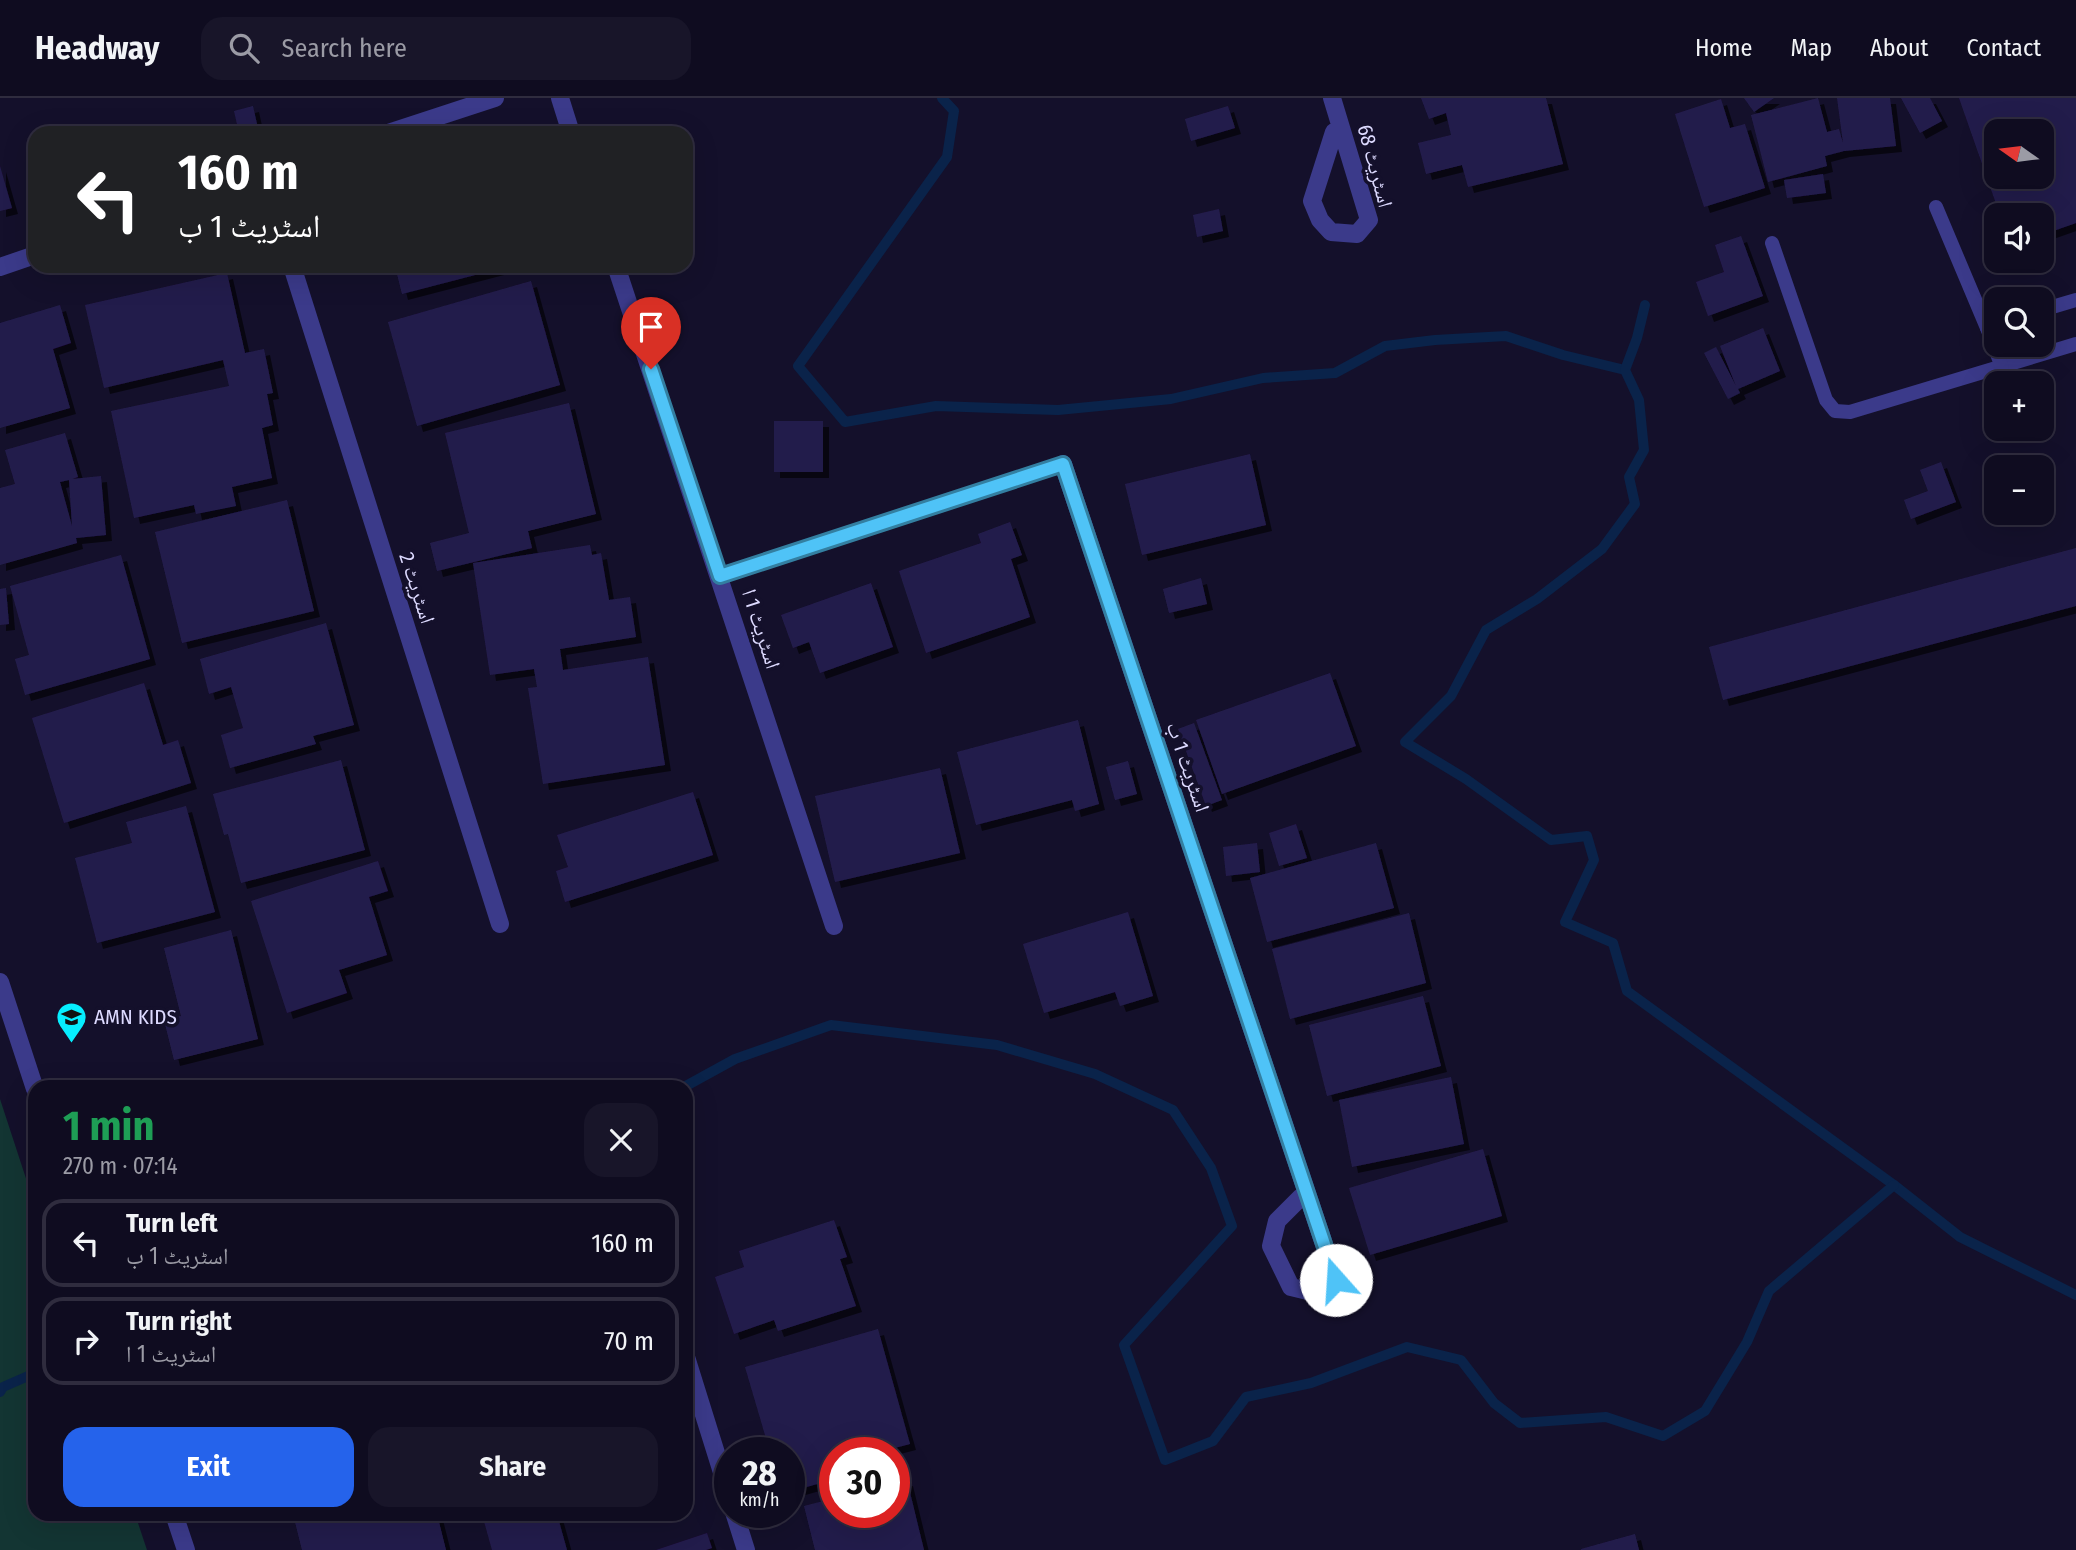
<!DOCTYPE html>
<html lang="en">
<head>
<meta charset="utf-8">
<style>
  :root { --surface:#0f0c20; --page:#181529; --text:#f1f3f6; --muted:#9b9ba5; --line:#2f2c3e; --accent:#2563eb }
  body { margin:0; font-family:"Fira Sans Condensed","Noto Naskh Arabic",sans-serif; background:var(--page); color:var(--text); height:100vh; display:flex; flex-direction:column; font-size:26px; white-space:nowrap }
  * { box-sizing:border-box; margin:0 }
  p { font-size:23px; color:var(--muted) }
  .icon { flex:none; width:38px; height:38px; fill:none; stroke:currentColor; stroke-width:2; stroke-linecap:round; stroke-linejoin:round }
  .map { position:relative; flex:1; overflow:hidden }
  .sheet { position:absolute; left:28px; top:982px; width:665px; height:441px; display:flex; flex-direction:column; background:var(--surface); border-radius:21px; box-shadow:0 7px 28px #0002,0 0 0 2px var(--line) }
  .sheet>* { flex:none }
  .hud { position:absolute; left:28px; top:28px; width:665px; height:147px; border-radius:21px; box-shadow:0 7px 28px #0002,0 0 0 2px var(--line); background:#202124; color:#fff; overflow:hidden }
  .needle { width:46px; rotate:284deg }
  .buttons { position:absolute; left:1984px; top:21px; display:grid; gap:14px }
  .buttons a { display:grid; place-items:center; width:70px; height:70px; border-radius:14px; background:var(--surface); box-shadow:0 7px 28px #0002,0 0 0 2px var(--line); font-size:35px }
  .speed { position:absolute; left:714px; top:1339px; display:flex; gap:14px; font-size:35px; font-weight:700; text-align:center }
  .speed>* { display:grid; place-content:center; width:91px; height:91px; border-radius:50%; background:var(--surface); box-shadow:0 7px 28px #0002,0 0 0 2px var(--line); line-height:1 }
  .speed small { font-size:18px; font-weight:400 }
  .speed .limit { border:10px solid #d22; background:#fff; color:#111 }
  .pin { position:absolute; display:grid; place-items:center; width:60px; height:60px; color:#fff; margin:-72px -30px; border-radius:50% 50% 50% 0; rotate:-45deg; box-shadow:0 0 7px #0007 }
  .pin .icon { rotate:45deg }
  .me { position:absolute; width:77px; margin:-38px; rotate:341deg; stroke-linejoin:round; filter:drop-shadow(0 0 5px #0008) }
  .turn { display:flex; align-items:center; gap:24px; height:147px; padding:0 35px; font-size:32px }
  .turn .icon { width:91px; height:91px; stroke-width:2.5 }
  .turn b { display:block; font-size:49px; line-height:60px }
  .round { display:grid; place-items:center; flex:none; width:74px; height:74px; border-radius:21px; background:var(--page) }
  .summary { display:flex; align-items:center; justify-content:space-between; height:119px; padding:0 35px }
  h1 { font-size:42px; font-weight:700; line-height:52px; color:#1e9e55 }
  .button { display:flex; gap:14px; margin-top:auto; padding:14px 35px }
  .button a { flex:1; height:80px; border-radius:21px; background:var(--accent); color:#fff; font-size:28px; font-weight:700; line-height:80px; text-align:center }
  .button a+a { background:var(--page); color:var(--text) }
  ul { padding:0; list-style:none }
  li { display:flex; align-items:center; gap:21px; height:88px; margin:0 14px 10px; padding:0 21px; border:4px solid var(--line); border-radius:21px }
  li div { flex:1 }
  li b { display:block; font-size:26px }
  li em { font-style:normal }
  header { display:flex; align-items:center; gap:42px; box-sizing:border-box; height:98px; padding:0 35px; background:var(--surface); border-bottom:2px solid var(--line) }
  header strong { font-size:33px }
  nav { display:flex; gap:38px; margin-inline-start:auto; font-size:24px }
  .search { width:490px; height:63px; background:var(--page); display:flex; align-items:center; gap:18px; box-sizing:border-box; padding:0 24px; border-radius:21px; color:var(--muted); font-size:26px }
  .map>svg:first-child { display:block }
</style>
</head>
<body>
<header>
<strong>Headway</strong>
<div class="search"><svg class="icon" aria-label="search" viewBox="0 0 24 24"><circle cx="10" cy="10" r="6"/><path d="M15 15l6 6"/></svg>Search here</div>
<nav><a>Home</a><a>Map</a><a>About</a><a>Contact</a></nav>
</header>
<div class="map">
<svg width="2076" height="1452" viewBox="0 0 2076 1452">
  <defs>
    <filter id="shadow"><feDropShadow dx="6" dy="6" stdDeviation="0" flood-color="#0009"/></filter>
  </defs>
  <rect width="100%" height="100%" fill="#14102b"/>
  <polygon fill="#133533" points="0,1001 35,1108 35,1416 135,1416 147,1452 0,1452"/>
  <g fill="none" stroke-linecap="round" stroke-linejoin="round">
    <g stroke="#0a234a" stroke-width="10">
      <polyline points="942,0 954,13 947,59 798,268 845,324 936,308 1058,312 1171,301 1263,280 1335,275 1385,248 1435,242 1506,238 1563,257 1625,272"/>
      <polyline points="1645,207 1637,240 1625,272 1639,302 1644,352 1629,379 1635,406 1602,451 1537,501 1486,532 1451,598 1405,644 1466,681 1551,742 1587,738 1594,762 1565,824 1613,845 1627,893 1894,1087 1960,1139 2076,1197"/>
      <polyline points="684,989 735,961 831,927 997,947 1095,976 1173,1012 1211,1070 1232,1128 1124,1247 1165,1362 1213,1343 1246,1299 1311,1285 1407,1249 1461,1262 1494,1305 1520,1325 1606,1319 1663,1338 1705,1313 1747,1244 1769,1193 1894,1087"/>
      <polyline points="0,1294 3,1289 35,1275"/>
    </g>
  </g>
  <g fill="#241c4c" fill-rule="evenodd" filter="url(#shadow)">
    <polygon points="1421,0 1546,0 1563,66 1468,89 1462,67 1426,76 1418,45 1451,37 1446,15 1429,21"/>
    <polygon points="1744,0 1774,0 1754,14"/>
    <polygon points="1818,0 1827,34 1839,31 1843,45 1837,0 1890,0 1896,48 1844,53 1825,58 1827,68 1768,84 1751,17"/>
    <polygon points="1901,0 1930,0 1942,23 1920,35"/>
    <path d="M1959 0H2076V125L2042 137V117H2000ZM1997 33H2042V79H1997Z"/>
    <polygon points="1721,1 1730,30 1745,26 1765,90 1704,109 1675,16"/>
    <polygon points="253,8 259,35 239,35 234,13"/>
    <polygon points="1228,8 1235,30 1191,43 1185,21"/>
    <polygon points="0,68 12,110 0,113"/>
    <polygon points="1823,76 1826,95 1787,100 1784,82"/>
    <polygon points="1219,111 1223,133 1197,139 1193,117"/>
    <polygon points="1741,138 1763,198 1708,218 1696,184 1724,174 1715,147"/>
    <polygon points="395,168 506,168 506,169 402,196"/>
    <polygon points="227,175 245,255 264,251 273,295 267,296 273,327 262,330 272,380 232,389 236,408 196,416 194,407 134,420 111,313 229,288 223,262 104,290 85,207"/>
    <polygon points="531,183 560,287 417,328 388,224"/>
    <polygon points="60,207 71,245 53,251 70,310 0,330 0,225"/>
    <polygon points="1763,230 1780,273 1738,291 1740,295 1728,301 1704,255 1716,249 1736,288 1720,248"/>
    <polygon points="569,305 596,416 528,433 532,450 437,473 430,445 469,435 445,335"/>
    <rect x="774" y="323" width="49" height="51"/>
    <path d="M65 335 78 379 72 381 101 378 106 437 76 440 77 445 0 467V390L15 386 5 352ZM69 382 72 428 60 384Z"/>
    <polygon points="1250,356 1266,427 1142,457 1125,386"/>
    <polygon points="1941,364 1956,404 1911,421 1904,402 1928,393 1920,372"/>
    <polygon points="287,402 314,513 182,545 155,434"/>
    <polygon points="1010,424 1022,457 1011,461 1030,519 926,555 899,473 981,445 978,436"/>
    <polygon points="590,447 592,457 601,455 609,502 630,499 636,539 560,551 563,572 648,559 665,667 543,686 528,590 537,589 534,571 490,577 473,465"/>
    <polygon points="2076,450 2076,508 1723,602 1709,549"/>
    <polygon points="121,457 150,561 25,597 15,561 29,557 10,488"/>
    <polygon points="1201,480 1207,506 1169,515 1163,491"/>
    <polygon points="871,485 893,549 820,575 809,544 793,550 781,517"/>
    <polygon points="6,490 9,526 0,527 0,491"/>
    <polygon points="326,525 354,627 313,638 316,646 230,670 221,637 243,630 231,589 209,596 200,561"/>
    <polygon points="1330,575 1356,648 1222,696 1196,622"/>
    <polygon points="144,585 163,647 178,642 191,685 64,725 32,620"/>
    <polygon points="1078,622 1099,706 1075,713 1072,702 976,727 957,654"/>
    <polygon points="1194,625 1222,702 1206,708 1178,631"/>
    <polygon points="341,662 365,752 241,785 228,736 224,737 213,696"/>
    <polygon points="1128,663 1137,696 1115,702 1106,669"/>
    <polygon points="940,670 960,755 835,784 815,698"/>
    <polygon points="693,694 713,757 565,804 556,773 568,769 557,737"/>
    <polygon points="186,708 215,814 97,845 75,760 132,745 126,724"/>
    <polygon points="1296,726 1307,760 1279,768 1269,735"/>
    <polygon points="1257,745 1260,774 1226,778 1223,749"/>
    <polygon points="1376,745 1394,810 1267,844 1250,780"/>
    <polygon points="378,763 388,793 369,799 387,857 339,872 347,895 287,915 251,803"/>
    <polygon points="1128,814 1153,898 1120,908 1115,894 1044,915 1023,846"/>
    <polygon points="1409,815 1426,885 1290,921 1272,851"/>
    <polygon points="231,832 258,941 174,962 164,922 181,918 164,850"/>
    <polygon points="1423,898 1441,968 1327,998 1309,927"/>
    <polygon points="1451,979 1464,1046 1352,1069 1339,1002"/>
    <polygon points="1483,1051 1502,1118 1370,1157 1349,1090"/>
    <polygon points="834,1122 847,1159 840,1161 856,1208 778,1233 774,1222 734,1236 715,1179 744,1169 739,1153"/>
    <polygon points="878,1231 910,1346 879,1354 835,1354 835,1367 831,1368 835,1381 789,1394 789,1354 770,1354 745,1269"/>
    <polygon points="907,1382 924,1452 815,1452 804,1408 835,1400 835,1414 894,1414 894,1385"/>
    <polygon points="293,1416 437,1416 446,1452 302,1452"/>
    <polygon points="482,1416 557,1416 567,1452 492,1452"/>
    <polygon points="707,1435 712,1450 706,1452 656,1452"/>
    <polygon points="1635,1436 1639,1452 1581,1452 1581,1451"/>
  </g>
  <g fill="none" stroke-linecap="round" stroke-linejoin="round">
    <g stroke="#3b3a8a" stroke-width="14">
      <polyline points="1936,109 1987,230 1997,227"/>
      <polyline points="1772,145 1826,302 1835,313 1850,314 2076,246"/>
      <polyline points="2042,212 2076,202"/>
      <polyline points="1987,230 2002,269"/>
      <polyline points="720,478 1063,366"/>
    </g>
    <g stroke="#3b3a8a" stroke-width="18">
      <polyline points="560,0 571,35"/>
      <polyline points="1332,0 1369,122 1357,136 1331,134 1320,122 1312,103 1334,34"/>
      <polyline points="388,35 495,0"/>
      <polyline points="292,168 500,826"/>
      <polyline points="616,168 834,828"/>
      <polyline points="0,169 35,157"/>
      <polyline points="1063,366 1336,1182 1316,1195 1291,1189 1271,1148 1277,1123 1301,1099"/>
      <polyline points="0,884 35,991"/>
      <polyline points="686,1259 730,1400"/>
      <polyline points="734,1414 746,1452"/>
      <polyline points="174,1416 186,1452"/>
    </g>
  </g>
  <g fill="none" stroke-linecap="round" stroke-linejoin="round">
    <defs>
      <polyline id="route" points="651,271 720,478 1063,366 1336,1182"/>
    </defs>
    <use href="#route" stroke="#337fa1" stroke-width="18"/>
    <use href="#route" stroke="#4fc3f7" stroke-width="12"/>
  </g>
  <defs>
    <symbol id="school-pin" viewBox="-11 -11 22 30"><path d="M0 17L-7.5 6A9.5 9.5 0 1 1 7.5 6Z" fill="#06eeff" stroke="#14102b"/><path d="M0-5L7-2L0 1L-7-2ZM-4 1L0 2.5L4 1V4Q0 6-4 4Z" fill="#111"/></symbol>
  </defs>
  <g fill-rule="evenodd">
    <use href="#school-pin" x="54" y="902" width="35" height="47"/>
  </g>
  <g text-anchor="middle" stroke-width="7" stroke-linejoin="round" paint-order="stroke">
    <g font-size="21" fill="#dddaff" stroke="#14102b">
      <text transform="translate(1375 68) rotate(75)" y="7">اسٹریٹ 68</text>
      <text transform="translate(417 490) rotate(72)" y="7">اسٹریٹ 2</text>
      <text transform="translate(761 531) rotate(72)" y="7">اسٹریٹ 1 ا</text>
      <text transform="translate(1188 669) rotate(71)" y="7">اسٹریٹ 1 ب</text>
    </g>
    <g font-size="21" fill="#dddaff" stroke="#14102b" text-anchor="start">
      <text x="94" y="926">AMN KIDS</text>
    </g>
  </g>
</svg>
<div class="buttons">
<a><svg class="needle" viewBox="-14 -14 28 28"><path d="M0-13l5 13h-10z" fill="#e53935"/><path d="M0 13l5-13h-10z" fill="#9b9ba5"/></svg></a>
<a><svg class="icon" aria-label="sound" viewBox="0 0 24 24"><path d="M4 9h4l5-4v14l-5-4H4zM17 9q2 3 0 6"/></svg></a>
<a><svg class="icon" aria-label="search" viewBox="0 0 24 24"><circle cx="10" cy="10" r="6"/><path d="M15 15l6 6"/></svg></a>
<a>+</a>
<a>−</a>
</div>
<div class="speed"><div>28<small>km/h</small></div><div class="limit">30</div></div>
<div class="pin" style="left:651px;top:271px;background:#d93025"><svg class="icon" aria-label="arrive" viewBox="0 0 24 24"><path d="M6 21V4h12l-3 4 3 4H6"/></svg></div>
<svg class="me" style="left:1336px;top:1182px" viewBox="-20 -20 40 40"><circle r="19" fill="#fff"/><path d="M0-13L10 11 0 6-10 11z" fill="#4fc3f7"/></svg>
<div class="hud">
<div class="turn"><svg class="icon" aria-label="left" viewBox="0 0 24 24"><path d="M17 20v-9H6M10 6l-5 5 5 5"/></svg><div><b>160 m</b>اسٹریٹ 1 ب</div></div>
</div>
<section class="sheet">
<div class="summary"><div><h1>1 min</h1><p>270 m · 07:14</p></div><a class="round"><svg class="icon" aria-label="close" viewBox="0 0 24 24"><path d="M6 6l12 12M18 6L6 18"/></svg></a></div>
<ul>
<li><svg class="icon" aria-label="left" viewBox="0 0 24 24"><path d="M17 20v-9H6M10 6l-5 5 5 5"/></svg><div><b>Turn left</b><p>اسٹریٹ 1 ب</p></div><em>160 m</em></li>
<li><svg class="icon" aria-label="right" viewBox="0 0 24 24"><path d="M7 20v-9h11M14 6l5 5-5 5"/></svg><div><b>Turn right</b><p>اسٹریٹ 1 ا</p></div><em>70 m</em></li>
</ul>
<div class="button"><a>Exit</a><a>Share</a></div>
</section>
</div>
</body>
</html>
